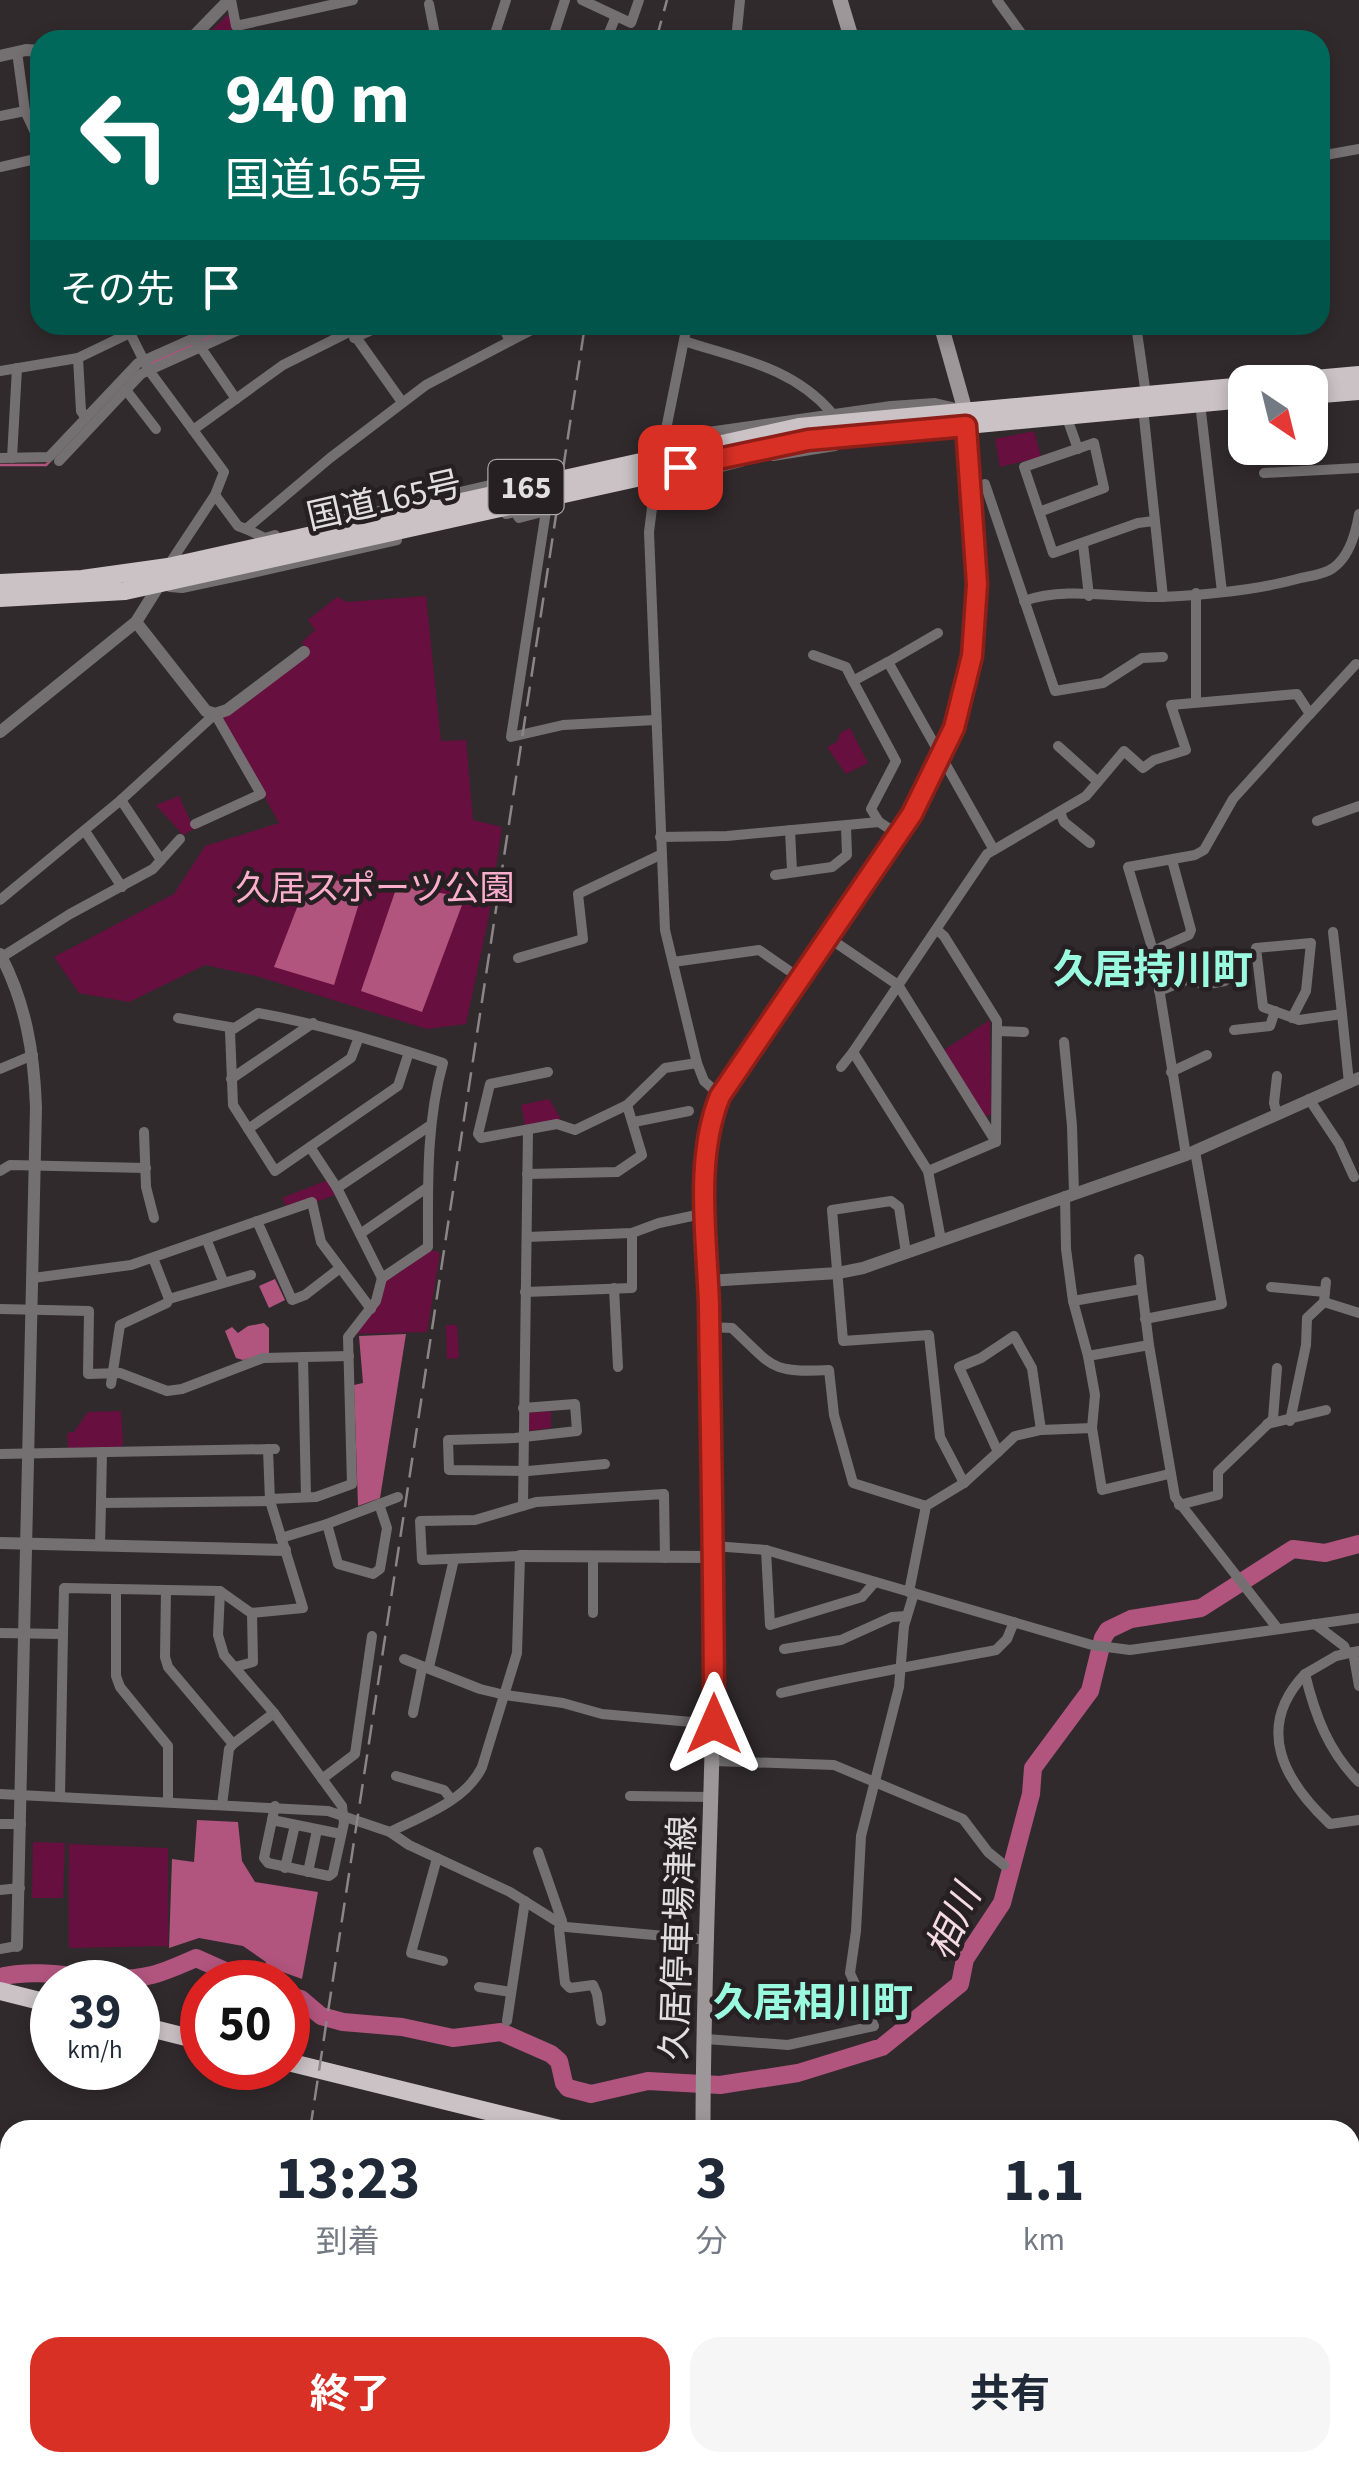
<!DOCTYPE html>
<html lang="ja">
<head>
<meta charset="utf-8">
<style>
  :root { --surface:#fff; --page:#f6f6f7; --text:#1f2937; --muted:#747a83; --accent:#d93025 }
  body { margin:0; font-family:"Source Sans 3","Noto Sans JP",sans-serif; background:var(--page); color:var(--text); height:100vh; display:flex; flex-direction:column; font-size:38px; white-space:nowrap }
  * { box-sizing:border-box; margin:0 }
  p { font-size:32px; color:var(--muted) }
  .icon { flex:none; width:55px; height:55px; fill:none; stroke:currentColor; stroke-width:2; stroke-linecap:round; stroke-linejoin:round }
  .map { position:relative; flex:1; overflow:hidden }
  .side { position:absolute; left:0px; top:2120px; width:1360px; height:352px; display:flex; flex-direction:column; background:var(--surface); border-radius:30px 30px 0 0; box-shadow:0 5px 15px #0003 }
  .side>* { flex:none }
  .banner { position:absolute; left:30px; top:30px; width:1300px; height:305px; border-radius:30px; box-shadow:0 5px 15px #0003; background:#00695c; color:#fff; overflow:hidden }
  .needle { width:65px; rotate:145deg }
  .tools { position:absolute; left:1228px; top:365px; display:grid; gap:20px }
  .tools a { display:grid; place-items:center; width:100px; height:100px; border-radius:20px; background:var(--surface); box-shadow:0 5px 15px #0003; font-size:50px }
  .speed { position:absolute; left:30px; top:1960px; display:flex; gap:20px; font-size:50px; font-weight:700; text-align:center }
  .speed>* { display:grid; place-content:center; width:130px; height:130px; border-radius:50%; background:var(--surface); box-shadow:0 5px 15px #0003; line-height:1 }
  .speed small { font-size:25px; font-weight:400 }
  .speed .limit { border:15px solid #d22; background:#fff; color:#111 }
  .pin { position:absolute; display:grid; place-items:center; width:85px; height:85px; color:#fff; margin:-42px; border-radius:20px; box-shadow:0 5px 15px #0006 }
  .me { position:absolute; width:110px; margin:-55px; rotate:0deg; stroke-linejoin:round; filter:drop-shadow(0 0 8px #0008) }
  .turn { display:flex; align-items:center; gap:35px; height:210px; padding:0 30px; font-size:45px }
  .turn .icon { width:130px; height:130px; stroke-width:2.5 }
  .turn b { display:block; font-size:70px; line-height:85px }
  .then { display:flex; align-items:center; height:95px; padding:0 30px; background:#0003; gap:20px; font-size:38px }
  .eta { display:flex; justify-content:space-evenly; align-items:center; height:170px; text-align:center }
  .eta b { font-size:60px; font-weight:700; line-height:70px }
  .cta { display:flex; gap:20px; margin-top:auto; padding:20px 30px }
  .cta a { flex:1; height:115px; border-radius:30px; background:var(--accent); color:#fff; font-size:40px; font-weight:700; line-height:115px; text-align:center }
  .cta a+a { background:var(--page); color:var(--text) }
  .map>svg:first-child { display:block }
</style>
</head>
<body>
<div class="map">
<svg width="1359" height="2471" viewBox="0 0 1359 2471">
  <rect width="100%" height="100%" fill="#312a2c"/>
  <g fill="#670f3e">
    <polygon points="231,12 234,40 201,40"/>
    <polygon points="1034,431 1041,457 1000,467 995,439"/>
    <polygon points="426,596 441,741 466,740 473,820 502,827 489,915 466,1024 427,1029 256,976 205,965 129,1002 79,993 54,957 174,894 205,846 279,823 221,718 308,653 302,642 315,630 308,620 337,597 347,602"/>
    <polygon points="850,728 868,763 846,774 827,747 837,742 840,733"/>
    <polygon points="179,796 194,829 183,835 156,805"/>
    <polygon points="990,1020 991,1115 985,1116 944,1050"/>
    <polygon points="549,1099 561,1119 525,1126 521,1105"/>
    <polygon points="328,1180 335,1195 316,1202 313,1197 286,1206 282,1198"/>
    <polygon points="432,1250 440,1253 427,1332 355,1334 385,1282"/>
    <polygon points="457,1325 459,1358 447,1359 446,1325"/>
    <polygon points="121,1411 123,1444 120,1447 68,1448 67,1433 74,1432 88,1412"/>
    <polygon points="551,1411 551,1428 527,1431 528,1413"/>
    <polygon points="33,1842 65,1843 63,1898 32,1898"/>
    <polygon points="69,1844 168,1848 168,1946 69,1948"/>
  </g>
  <g fill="#b1557e">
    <polygon points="310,874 364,887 334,985 274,967"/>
    <polygon points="397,886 465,897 422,1012 361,991"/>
    <polygon points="275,1279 285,1300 269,1308 259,1286"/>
    <polygon points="264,1323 269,1328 269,1353 243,1360 236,1358 225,1331 232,1327 238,1333 248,1326"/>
    <polygon points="406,1334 380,1498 358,1506 354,1385 363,1383 359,1336"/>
    <polygon points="197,1820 238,1822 242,1861 255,1882 318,1892 302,1979 266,1966 266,1962 243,1946 199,1938 169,1948 172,1859 194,1862"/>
    <polygon points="167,2463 221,2463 213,2471 154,2471 167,2466"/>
  </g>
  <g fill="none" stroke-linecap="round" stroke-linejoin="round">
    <g stroke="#b1557e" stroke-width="2.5">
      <polyline points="203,340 232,328"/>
      <polyline points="148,365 195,344"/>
      <polyline points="0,465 46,465 50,461"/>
    </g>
    <g stroke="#b1557e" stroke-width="18">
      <path d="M0 1983 4 1976C52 1966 103 1987 152 1975 167 1971 182 1964 196 1958L250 1982"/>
      <polyline points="288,1995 301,1999 321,2016 343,2022 402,2027 453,2038 501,2032 551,2054 559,2061 564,2083 568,2088 591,2094 648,2081 720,2085 798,2073 882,2047 960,1984 965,1959 1002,1903 1031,1794 1033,1768 1090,1691 1103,1638 1108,1630 1131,1619 1201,1608 1293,1549 1325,1553 1359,1544"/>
    </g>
    <g stroke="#747072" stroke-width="10">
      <polyline points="231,0 236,26 353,0"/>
      <polyline points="582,0 631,23 639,0"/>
      <polyline points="997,0 1026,40"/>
      <polyline points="429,4 436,40"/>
      <polyline points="493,40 506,0"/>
      <polyline points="552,40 565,0"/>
      <polyline points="606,40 616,16"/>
      <polyline points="736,40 740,0"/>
      <polyline points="17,52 25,111 40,143"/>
      <polyline points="0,116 25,111"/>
      <polyline points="1320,156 1359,149"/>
      <polyline points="0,167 40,158"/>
      <polyline points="126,325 148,369 224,472 215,495 168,566"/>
      <polyline points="502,325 510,341"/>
      <polyline points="687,325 655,484 649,532 665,930 697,1063 704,1081 721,1096"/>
      <polyline points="1136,325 1146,395"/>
      <polyline points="348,326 402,402"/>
      <polyline points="354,338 383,325"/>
      <path d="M684 341C739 359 792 367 831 412"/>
      <polyline points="197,342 236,399"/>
      <polyline points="78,358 81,411 86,418"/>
      <polyline points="0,371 78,358 130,333"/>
      <polyline points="126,390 156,429"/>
      <polyline points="1200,403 1222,592"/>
      <polyline points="1143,408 1163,597"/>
      <polyline points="1067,418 1078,449"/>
      <polyline points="193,430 283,365 351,331"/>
      <polyline points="666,438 891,406 935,403 956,408"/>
      <polyline points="773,456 835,446"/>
      <polyline points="0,458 49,457 138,363 223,325"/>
      <polyline points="12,458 17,368"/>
      <polyline points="59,461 141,374 250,325"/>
      <polyline points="1264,473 1359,468"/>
      <polyline points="655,484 741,462"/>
      <polyline points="985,484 1055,691 1103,683 1142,658 1163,657"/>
      <polyline points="215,495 238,526 246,529 330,458 426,385 541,325"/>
      <polyline points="1039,512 1104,488 1094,443 1024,467 1053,553 1138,523 1154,521"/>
      <polyline points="506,514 515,512 519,518 546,511 511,737 563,725 655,720"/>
      <polyline points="336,521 516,479 516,491"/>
      <polyline points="246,529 265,538 275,535"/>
      <polyline points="1083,544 1089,596"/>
      <polyline points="170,587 182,588 243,575 397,540"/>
      <polyline points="1196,593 1196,702"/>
      <path d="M1024 601C1065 586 1116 598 1160 597 1206 595 1253 591 1297 579 1308 576 1324 575 1333 568 1349 557 1356 532 1359 514"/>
      <polyline points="938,633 888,662 994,850"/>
      <polyline points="813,655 846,667 853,681"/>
      <polyline points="1310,714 1356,664"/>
      <polyline points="1058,746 1098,782"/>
      <polyline points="121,800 161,860"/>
      <polyline points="1060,812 1064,822 1090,843"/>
      <polyline points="1317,821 1359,806"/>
      <polyline points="879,822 871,809 896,761 853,681 888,662"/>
      <polyline points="790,830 792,871"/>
      <polyline points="85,831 122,887"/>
      <polyline points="660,837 727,836 879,822 899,835"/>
      <polyline points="775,875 832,867 847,855 846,826"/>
      <polyline points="0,900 121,800 215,714 261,794 195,824"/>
      <polyline points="1333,932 1342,1014"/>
      <polyline points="829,938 898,985 996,1142"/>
      <polyline points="1153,951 1189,935 1191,930 1172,860"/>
      <polyline points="2,957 70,914 153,869 180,839"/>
      <polyline points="518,958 583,939 578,894 660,855"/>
      <polyline points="673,962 759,950 801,979"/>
      <polyline points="1159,991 1191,978 1203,985 1225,981"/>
      <polyline points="178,1018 235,1028"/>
      <polyline points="1292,1018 1306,991 1311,943 1256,948 1263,1007 1299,1020 1342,1014 1349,1083"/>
      <polyline points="1234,1030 1270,1026 1275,1011"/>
      <polyline points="997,1031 1024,1032"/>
      <polyline points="1064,1042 1072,1126 1074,1193"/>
      <polyline points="841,1067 853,1052"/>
      <polyline points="0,1069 33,1055"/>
      <polyline points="548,1072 490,1084 478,1134 481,1138 557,1124 575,1130 627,1105 665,1068 697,1063"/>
      <polyline points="1171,1072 1207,1055"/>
      <polyline points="231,1079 313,1023"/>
      <polyline points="1309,1099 1339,1144 1354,1177"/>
      <polyline points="1277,1114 1274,1103 1277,1076"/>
      <polyline points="634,1122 689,1111"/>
      <polyline points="248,1129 351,1058 359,1037"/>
      <polyline points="144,1132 146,1187 154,1218"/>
      <polyline points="310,1147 337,1188 382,1278"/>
      <polyline points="0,1171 10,1165 146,1168"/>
      <polyline points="928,1171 996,1142 997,1021 944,936 937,930"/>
      <polyline points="527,1174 617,1172 642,1155 627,1105"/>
      <polyline points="337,1188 431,1125"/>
      <polyline points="1065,1196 1066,1249 1073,1301 1142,1289 1149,1345 1175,1497 1278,1629"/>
      <polyline points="257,1221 292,1300 305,1295 340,1268"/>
      <polyline points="360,1234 428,1187"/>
      <polyline points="527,1237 632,1233 659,1223 706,1213"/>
      <polyline points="941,1240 928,1171 853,1052 987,854 1086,796 1124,751 1143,768 1154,760 1186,750 1171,705 1297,694 1310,714 1233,799 1204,850 1195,855 1128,867 1153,951 1186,1155"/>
      <polyline points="207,1241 223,1281"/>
      <polyline points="906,1253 899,1207 891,1201 832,1210 843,1341 929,1335 940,1437 964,1483 998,1452 959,1367 981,1358 1014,1336 1032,1368 1041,1430 1092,1428 1102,1490 1169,1474"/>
      <polyline points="153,1258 169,1299"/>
      <polyline points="1139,1259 1142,1289"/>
      <polyline points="33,1278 131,1265 312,1202 321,1242 371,1309"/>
      <polyline points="1271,1287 1325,1292"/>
      <polyline points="614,1288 618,1367"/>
      <polyline points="525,1292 632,1288 632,1233"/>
      <polyline points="1073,1301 1088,1356 1149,1345"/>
      <polyline points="1324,1302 1359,1313"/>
      <polyline points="0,1309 89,1311 88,1374 120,1373 167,1391 182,1389 263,1358 349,1356"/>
      <polyline points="1145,1319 1222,1304 1195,1151"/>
      <path d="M709 1327 732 1328C774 1367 769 1373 829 1370L834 1415 853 1483 926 1506"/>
      <polyline points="1088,1356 1095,1395 1092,1428"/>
      <polyline points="303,1357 306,1497"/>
      <polyline points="111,1384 120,1325 167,1303 169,1299 251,1275"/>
      <polyline points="523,1408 575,1404 577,1431 515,1438 448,1440 449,1470 528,1471 605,1464"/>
      <polyline points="1290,1421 1306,1345 1307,1318 1324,1302 1326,1282"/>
      <polyline points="1267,1424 1326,1410"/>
      <polyline points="102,1452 101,1503 270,1501"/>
      <polyline points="998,1452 1015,1436 1041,1430"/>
      <polyline points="0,1454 275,1449"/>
      <path d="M270 1499 316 1497 352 1484 348 1337 376 1301 382 1278 428 1247C428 1185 426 1123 443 1063 382 1043 321 1024 258 1013L230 1031 233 1105 275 1171 398 1086 409 1052"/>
      <polyline points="1179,1505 1218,1495 1218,1472 1273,1419 1277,1368"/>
      <polyline points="523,1506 528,1130"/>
      <polyline points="327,1524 398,1497"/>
      <polyline points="281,1538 327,1524 338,1564 373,1574 380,1569 387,1528 379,1504"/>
      <polyline points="100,1546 101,1503"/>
      <polyline points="713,1546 766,1550 1092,1645 1130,1650 1359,1618"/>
      <polyline points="766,1550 770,1625 862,1597 875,1582"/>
      <polyline points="116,1589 116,1676 120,1687 168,1746 168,1802"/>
      <polyline points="166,1590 165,1657 168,1667 233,1744 274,1713"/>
      <polyline points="220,1591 251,1613 303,1608 270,1501 268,1449"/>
      <polyline points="909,1592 926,1506 964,1483"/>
      <polyline points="593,1613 593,1557"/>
      <polyline points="1315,1624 1344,1646 1347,1653"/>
      <polyline points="0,1633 63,1634 64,1588 220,1591 218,1635 224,1655 274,1713 342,1806 344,1823 333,1873 329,1876 268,1863 264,1858 275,1806"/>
      <polyline points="784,1649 841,1640 892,1617 906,1616"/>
      <path d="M1359 1651 1336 1656 1305 1674C1315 1715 1328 1751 1359 1782"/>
      <polyline points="1353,1652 1359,1686"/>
      <polyline points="404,1659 480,1689 505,1695 563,1703 602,1714 714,1724"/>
      <polyline points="235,1667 253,1662 252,1613"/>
      <polyline points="429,1667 454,1559"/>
      <path d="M1305 1674C1254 1728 1284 1781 1330 1824L1359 1820"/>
      <path d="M781 1693C852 1676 923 1664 996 1650L1007 1639 1014 1622"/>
      <polyline points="413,1713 422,1668"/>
      <polyline points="713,1761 834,1765 963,1819 988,1852 1004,1865"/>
      <polyline points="396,1776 444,1790 451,1799"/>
      <polyline points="322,1779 355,1754 372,1636"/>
      <polyline points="0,1794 328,1811 390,1832 409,1845 510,1892 566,1927 709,1940"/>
      <polyline points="630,1796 712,1797"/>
      <polyline points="60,1797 63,1634"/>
      <polyline points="222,1805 229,1749 233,1744"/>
      <polyline points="272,1820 341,1834"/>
      <polyline points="0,1824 21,1824"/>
      <path d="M390 1832C422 1816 466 1801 482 1767L517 1653 520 1556 422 1560 420 1521 475 1520 536 1502 664 1494 665 1558"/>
      <polyline points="538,1852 562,1921 559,1929 565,1983 570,1988 593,1985 597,1994 601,2021"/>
      <polyline points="437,1858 411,1953 443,1961"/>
      <polyline points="285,1868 295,1825"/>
      <polyline points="308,1872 317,1830"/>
      <polyline points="0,1890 20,1888"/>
      <polyline points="0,1949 17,1946"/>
      <polyline points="479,1987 511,1992"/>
      <polyline points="507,2021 525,1901"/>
      <polyline points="706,2039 788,2045 874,2026 850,1973 856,1931 861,1836 899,1687 904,1626 914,1593"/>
      <polyline points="118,2471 141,2462"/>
      <polyline points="615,2471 617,2462"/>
    </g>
    <g stroke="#747072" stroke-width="12">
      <polyline points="190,40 229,0"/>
      <polyline points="0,56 26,50 40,51"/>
      <polyline points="136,622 206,711 215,714 227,710 304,652"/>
      <polyline points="0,732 136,622 163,579"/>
      <path d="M0 954C26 1003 34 1053 36 1107L17 1946"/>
      <polyline points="708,1281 838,1273 863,1268 1186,1155 1359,1078"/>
      <polyline points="0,1543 285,1550"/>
      <polyline points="520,1556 714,1557"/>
    </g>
    <g stroke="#9d9799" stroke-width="15">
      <polyline points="840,0 852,40"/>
      <path d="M703 2130C703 1941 716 1752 714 1563 713 1469 710 1376 708 1283 707 1221 697 1154 721 1096L912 814 941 756 964 692 971 656 977 560 965 410 941 325"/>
      <polyline points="641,2471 643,2462"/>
    </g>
    <g stroke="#cac2c5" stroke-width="18">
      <polyline points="1281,382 1359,375"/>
      <polyline points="1310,395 1359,391"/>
      <polyline points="0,583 82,579 168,567 799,427 1245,386"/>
      <polyline points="0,598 125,591 808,440 1245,399"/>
      <polyline points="0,1991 52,2004"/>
      <polyline points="138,2025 202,2041"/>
      <polyline points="288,2062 564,2130"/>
      <polyline points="1350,2320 1359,2322"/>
      <polyline points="1350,2336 1359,2339"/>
    </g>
    <g stroke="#8b8587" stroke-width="2.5" stroke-dasharray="20 10" stroke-linecap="butt">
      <polyline points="656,40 667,0"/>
      <polyline points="310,2130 585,325"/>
      <polyline points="257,2471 258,2462"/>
    </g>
  </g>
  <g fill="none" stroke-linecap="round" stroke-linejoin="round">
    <defs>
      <path id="route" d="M680 467 808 440 966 426 977 584 972 656 954 728 912 814 720 1096C694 1160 707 1238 709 1306 711 1446 714 1585 714 1724"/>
    </defs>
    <use href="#route" stroke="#8d1f18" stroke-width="25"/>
    <use href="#route" stroke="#d93025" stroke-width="18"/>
  </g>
  <g text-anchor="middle" stroke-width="9" stroke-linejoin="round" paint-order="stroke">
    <rect fill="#272023" stroke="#aba5a7" stroke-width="2.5" x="488.5" y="460" width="75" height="54" rx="8"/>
    <g font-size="32" font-weight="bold" fill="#e3dee0">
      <text x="526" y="498">165</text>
    </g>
    <g font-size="35" fill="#e3dee0" stroke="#272023">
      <text transform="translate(384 500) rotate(-13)" y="12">国道165号</text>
      <text transform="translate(678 1938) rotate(-88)" y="12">久居停車場津線</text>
    </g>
    <g font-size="35" fill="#faaecc" stroke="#272023">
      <text x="375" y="900">久居スポーツ公園</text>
    </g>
    <g font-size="38" font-style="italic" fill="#f4dae3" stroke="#272023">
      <text transform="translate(953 1922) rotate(-65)" y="13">相川</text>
    </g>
    <g font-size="40" font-weight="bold" fill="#99fadf" stroke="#272023">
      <text x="1153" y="983">久居持川町</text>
      <text x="813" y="2016">久居相川町</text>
    </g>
  </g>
</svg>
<div class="tools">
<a><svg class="needle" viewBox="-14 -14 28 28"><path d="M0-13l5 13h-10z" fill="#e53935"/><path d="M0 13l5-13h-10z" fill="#747a83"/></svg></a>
</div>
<div class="speed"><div>39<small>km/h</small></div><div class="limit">50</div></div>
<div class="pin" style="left:680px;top:467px;background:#d93025"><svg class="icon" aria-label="arrive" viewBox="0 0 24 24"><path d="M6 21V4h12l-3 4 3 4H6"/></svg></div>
<svg class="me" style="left:714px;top:1724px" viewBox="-20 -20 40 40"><path d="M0-17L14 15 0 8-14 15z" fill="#d93025" stroke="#fff" stroke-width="4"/></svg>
<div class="banner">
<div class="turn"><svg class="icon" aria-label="left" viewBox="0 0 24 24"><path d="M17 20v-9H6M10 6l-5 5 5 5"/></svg><div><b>940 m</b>国道165号</div></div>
<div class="then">その先<svg class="icon" aria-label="arrive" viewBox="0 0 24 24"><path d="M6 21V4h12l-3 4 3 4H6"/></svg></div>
</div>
<section class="side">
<div class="eta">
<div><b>13:23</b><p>到着</p></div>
<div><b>3</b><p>分</p></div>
<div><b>1.1</b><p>km</p></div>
</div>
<div class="cta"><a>終了</a><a>共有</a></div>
</section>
</div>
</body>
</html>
